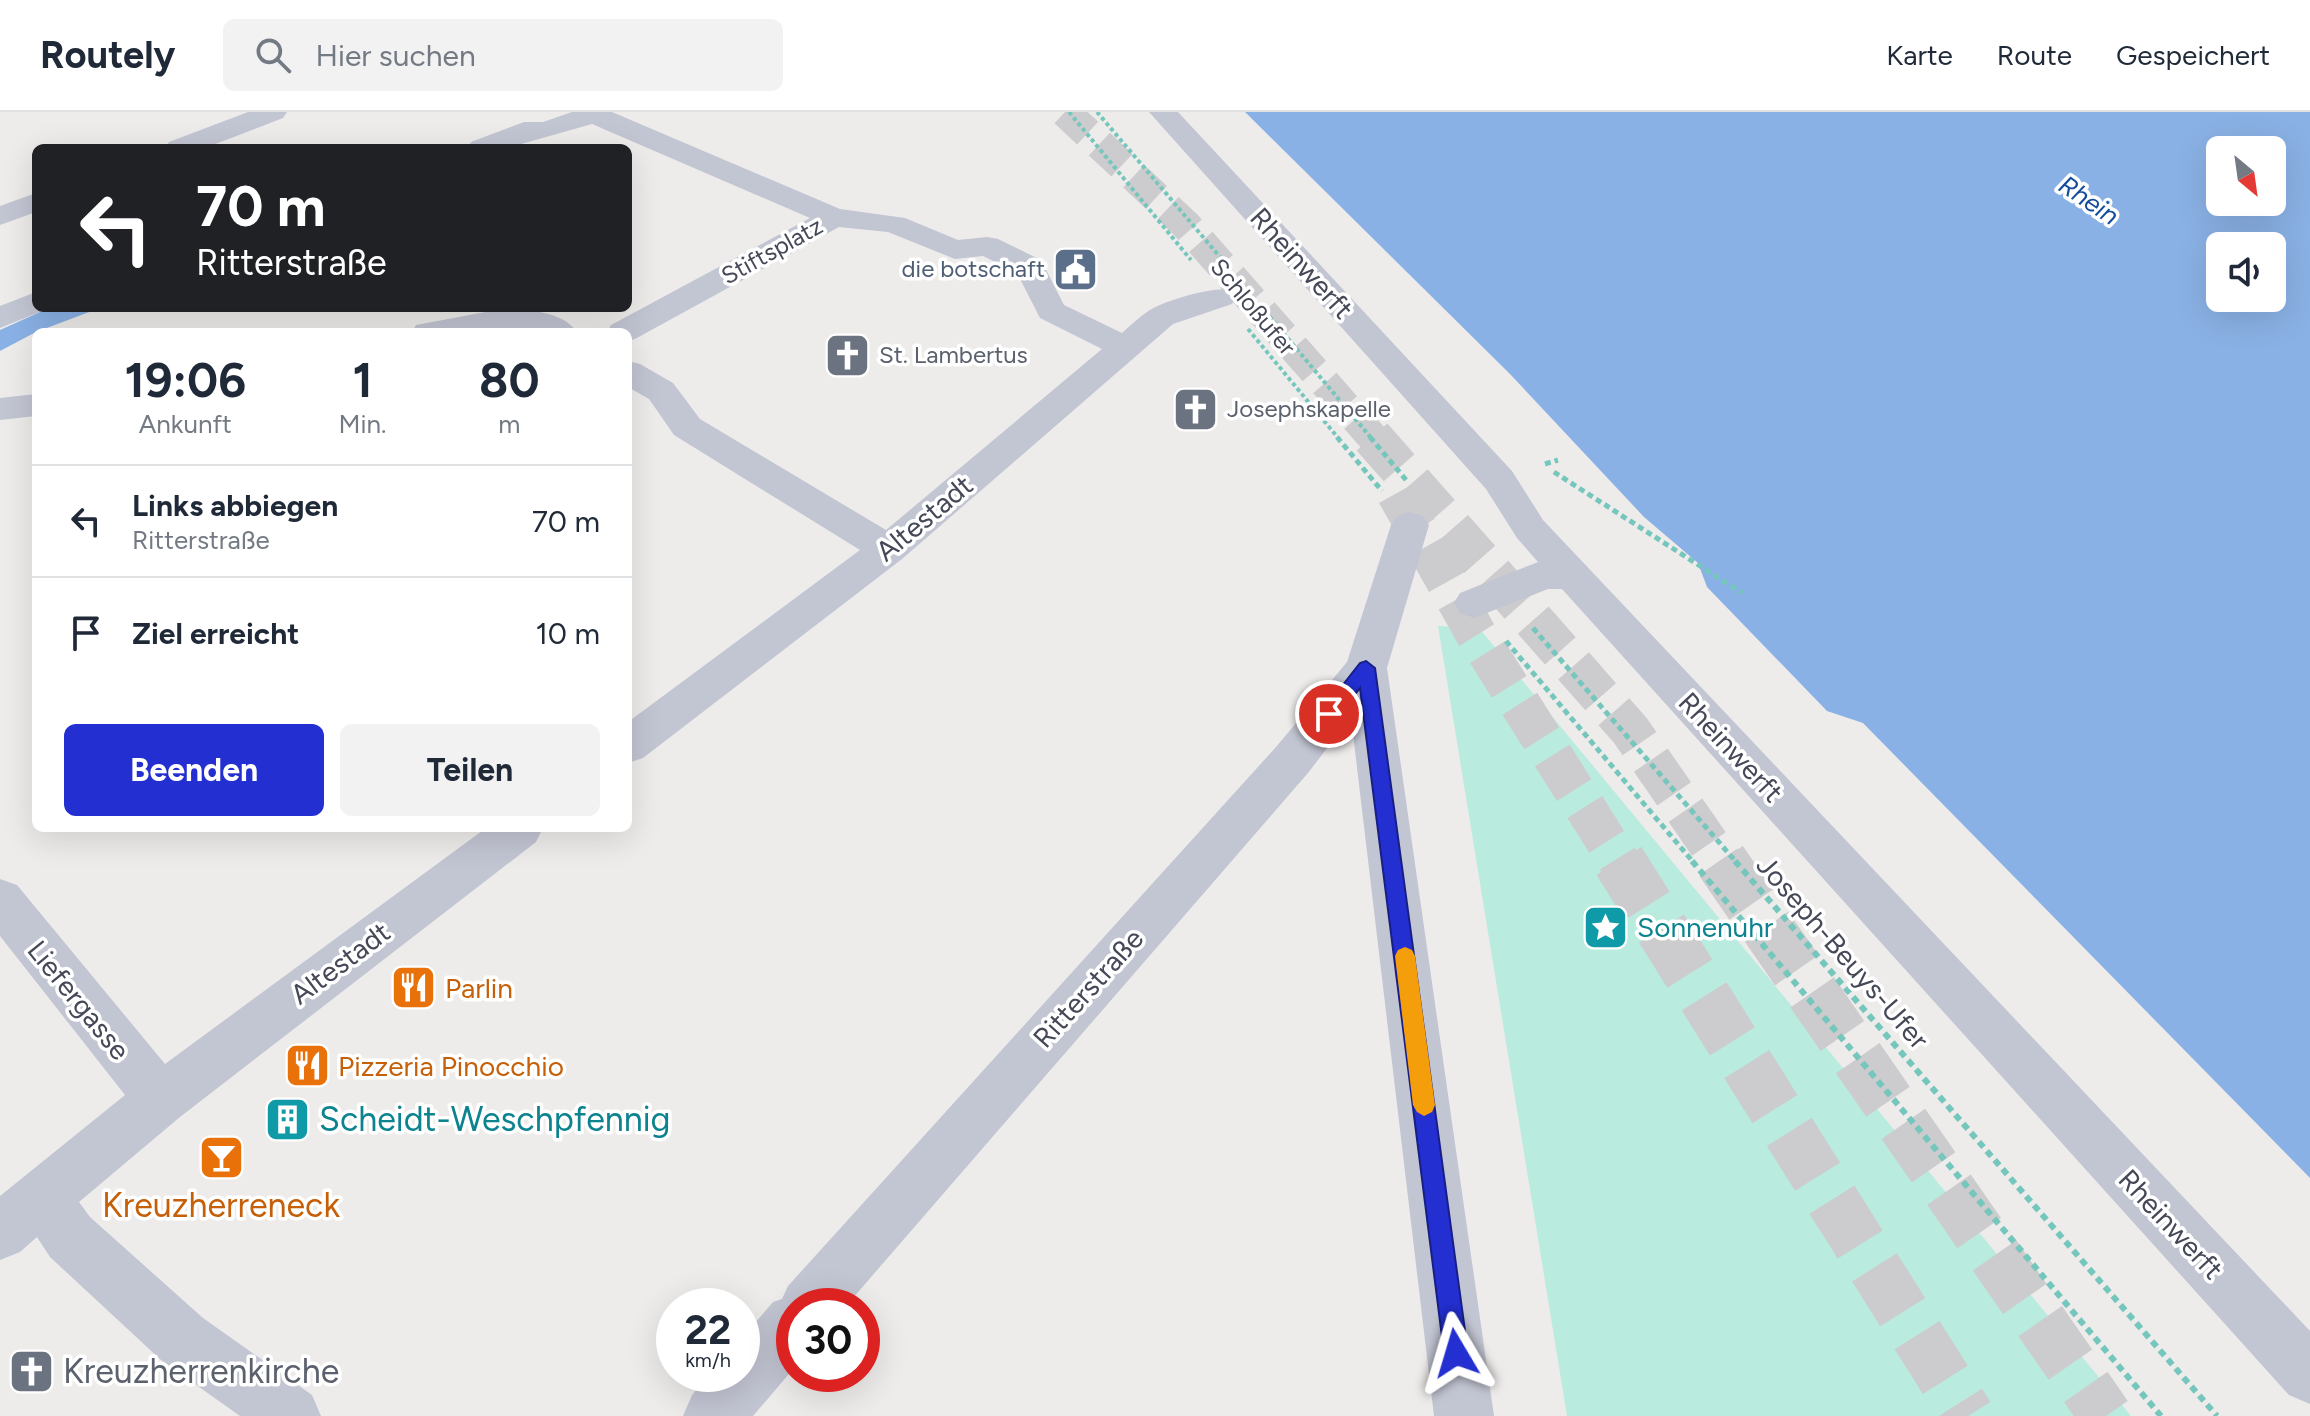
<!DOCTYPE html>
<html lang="de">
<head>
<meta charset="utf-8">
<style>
  :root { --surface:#fff; --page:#f2f2f3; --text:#1f2937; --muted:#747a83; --line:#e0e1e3; --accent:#232fd0 }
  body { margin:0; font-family:Figtree,sans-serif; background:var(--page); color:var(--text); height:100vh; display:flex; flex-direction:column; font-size:30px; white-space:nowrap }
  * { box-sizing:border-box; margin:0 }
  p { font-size:26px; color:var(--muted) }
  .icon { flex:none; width:44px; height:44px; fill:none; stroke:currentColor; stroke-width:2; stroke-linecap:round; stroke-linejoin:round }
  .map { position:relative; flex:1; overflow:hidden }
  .panel { position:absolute; left:32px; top:216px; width:600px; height:504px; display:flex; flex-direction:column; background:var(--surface); border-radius:12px; box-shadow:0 8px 32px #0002 }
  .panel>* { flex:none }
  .hud { position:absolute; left:32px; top:32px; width:600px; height:168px; border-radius:12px; box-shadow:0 8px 32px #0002; background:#202124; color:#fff; overflow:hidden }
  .needle { width:52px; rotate:151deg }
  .tools { position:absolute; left:2206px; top:24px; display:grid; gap:16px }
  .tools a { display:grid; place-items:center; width:80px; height:80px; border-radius:12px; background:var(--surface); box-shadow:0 8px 32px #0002; font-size:40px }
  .speed { position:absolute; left:656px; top:1176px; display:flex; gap:16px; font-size:40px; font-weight:700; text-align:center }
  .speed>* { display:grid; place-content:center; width:104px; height:104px; border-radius:50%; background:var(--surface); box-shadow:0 8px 32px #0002; line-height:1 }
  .speed small { font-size:20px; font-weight:400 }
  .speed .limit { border:12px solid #d22; background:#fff; color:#111 }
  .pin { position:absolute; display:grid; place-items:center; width:68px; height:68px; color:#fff; margin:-34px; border:4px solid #fff; border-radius:50%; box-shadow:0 2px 8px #0007 }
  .me { position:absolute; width:88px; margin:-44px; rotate:353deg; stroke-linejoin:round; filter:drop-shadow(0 0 6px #0008) }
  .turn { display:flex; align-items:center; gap:28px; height:168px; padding:0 32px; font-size:36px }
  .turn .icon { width:104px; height:104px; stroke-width:2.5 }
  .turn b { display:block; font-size:56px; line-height:68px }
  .eta { display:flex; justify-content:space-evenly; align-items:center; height:136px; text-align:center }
  .eta b { font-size:48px; font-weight:700; line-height:56px }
  .primary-button { display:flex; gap:16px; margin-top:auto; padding:16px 32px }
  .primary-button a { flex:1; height:92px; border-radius:12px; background:var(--accent); color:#fff; font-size:32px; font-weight:700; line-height:92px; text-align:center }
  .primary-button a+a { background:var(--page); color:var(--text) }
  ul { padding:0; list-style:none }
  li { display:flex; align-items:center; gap:24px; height:112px; padding:0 32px; border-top:2px solid var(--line) }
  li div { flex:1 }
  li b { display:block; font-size:30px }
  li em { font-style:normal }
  header { display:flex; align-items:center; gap:48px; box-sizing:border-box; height:112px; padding:0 40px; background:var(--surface); border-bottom:2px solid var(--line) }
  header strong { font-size:38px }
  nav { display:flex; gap:44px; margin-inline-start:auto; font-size:28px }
  .search { width:560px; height:72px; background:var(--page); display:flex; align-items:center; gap:20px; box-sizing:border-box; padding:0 28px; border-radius:12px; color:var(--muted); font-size:30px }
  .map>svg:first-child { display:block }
</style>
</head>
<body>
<header>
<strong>Routely</strong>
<div class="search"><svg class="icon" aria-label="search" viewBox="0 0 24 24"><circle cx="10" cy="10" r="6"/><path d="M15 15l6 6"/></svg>Hier suchen</div>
<nav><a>Karte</a><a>Route</a><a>Gespeichert</a></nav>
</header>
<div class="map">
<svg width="2310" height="1304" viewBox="0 0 2310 1304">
  <rect width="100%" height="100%" fill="#eeeceb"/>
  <polygon fill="#baebdf" points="1438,514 1479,516 2131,1304 1567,1304"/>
  <g fill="#8ab1e5" fill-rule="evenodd">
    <path d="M1245 0H2310V1066L1863 611 1827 599 1707 475 1698 451 1644 405 1510 262ZM2220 38H2272V90H2220ZM2220 134H2272V186H2220Z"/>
    <polygon points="49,196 100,196 36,220 0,239 0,218"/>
  </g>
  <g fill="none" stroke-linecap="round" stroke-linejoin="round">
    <polyline stroke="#cccbcd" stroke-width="31" stroke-dasharray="31 16" stroke-linecap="butt" points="1065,0 1186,113 1374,327"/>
    <g stroke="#cccbcd" stroke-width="41" stroke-dasharray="41 20" stroke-linecap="butt">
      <polyline points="1372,325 1630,618 1722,751"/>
      <polyline points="1397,381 1476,522 1620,751"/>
    </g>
    <g stroke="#cccbcd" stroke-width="53" stroke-dasharray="53 27" stroke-linecap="butt">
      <polyline points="1619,749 1968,1304"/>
      <polyline points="1721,749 2106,1304"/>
    </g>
    <g stroke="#75c6bc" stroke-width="4" stroke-dasharray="4 3" stroke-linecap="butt">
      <polyline points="1069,0 1191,148"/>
      <polyline points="1097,0 1220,145"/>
      <polyline points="1265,199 1372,327"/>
      <polyline points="1248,217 1339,327"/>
    </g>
    <g stroke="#75c6bc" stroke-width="5" stroke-dasharray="6 4" stroke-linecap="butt">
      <polyline points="1337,325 1382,379"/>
      <polyline points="1370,325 1407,369"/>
      <polyline points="1545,352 1558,348"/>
      <polyline points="1554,360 1742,481"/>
      <polyline points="1533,516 1737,751"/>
      <polyline points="1506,529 1694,751"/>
    </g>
    <g stroke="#75c6bc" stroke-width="6" stroke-dasharray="7 5" stroke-linecap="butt">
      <polyline points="1692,749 2161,1304"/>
      <polyline points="1735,749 2217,1304"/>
    </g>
    <g fill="#c2c5d2" fill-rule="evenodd">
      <polygon points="248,0 287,0 283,6 205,36 165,36 169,30"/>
      <path d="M572 0H612L840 97 905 106 958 128 987 125 998 127 1041 148 1064 193 1122 221C1130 214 1138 206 1147 200 1162 189 1214 174 1232 178L1237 185 1232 192 1173 212 902 447 643 646 628 651V610L860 438 674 323 649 287 628 275V249L640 252 673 271 700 307 886 418 1102 237 1040 206 1017 161 983 144 955 147 888 120 839 115 635 227 628 229V220H607L611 213 810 106 592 12 507 36H467L471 30 524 10H543Z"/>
      <polygon points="1149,0 1178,0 1512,359 1543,408 2310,1219 2310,1292 2289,1283 1562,477 1548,477 1474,506 1460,501 1454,491 1460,481 1538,450 1517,426 1486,377"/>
      <polygon points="36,81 36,100 0,113 0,94"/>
      <polygon points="36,180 36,196 47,197 0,216 0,194"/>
      <path d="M496 198C520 197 562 197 577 220L513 217 412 220 416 213Z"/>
      <polygon points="36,282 36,304 0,308 0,286"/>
      <polygon points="1410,400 1423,404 1429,413 1387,556 1494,1304 1434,1304 1351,605 1308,661 846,1194 794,1194 794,1256 753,1304 683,1304 692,1283 710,1262 742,1262 742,1226 773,1190 782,1187 788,1174 1276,635 1347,550 1391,413 1397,404"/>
      <polygon points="486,716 543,716 536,730 180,1005 79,1090 90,1105 203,1206 312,1283 321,1304 240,1304 161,1248 50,1145 37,1125 20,1140 0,1148 0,1084 125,983 0,824 0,767 17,773 165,952"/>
    </g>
  </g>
  <polygon fill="#232fd0" stroke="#171f87" stroke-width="2" points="1366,549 1375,556 1468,1241 1465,1250 1456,1253 1447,1250 1444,1241 1360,576 1335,607 1329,609 1320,602 1360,551"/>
  <polygon fill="#f59e0b" points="1405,835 1412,838 1415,844 1435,993 1432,1000 1424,1004 1417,1000 1413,993 1395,844 1398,838"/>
  <defs>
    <symbol id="civic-square" viewBox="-11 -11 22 22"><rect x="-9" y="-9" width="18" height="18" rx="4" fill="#5c6f8a" stroke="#fff"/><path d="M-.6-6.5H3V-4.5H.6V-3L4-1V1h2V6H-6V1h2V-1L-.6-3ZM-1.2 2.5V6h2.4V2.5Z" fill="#fff"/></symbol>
    <symbol id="church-square" viewBox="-11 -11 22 22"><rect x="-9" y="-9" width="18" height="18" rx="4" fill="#6b7280" stroke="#fff"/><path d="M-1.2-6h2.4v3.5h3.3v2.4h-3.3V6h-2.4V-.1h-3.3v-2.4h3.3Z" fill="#fff"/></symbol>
    <symbol id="sight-square" viewBox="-11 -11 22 22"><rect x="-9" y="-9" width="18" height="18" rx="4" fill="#0f9aa8" stroke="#fff"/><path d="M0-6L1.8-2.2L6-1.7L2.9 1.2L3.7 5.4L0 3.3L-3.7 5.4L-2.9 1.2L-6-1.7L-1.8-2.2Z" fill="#fff"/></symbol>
    <symbol id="restaurant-square" viewBox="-11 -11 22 22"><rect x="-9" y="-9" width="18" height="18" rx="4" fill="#e8710a" stroke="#fff"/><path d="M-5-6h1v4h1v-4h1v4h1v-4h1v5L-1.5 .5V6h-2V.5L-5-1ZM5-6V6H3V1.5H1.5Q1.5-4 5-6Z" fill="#fff"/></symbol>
    <symbol id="building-square" viewBox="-11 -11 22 22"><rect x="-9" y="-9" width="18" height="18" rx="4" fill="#0f9aa8" stroke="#fff"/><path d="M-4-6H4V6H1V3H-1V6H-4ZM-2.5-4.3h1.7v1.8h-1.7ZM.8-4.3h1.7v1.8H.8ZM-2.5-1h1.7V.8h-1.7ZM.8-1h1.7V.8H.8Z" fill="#fff"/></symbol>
    <symbol id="bar-square" viewBox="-11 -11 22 22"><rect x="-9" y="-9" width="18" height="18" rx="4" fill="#e8710a" stroke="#fff"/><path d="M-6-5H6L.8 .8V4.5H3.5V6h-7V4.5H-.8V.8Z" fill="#fff"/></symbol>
  </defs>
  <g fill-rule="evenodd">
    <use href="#civic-square" x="1050" y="132" width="51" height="51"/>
    <use href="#church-square" x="822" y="218" width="51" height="51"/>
    <use href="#church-square" x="1170" y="272" width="51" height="51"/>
    <use href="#sight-square" x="1580" y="790" width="51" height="51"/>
    <use href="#restaurant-square" x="388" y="850" width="51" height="51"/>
    <use href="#restaurant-square" x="282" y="928" width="51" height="51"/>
    <use href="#building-square" x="262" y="982" width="51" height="51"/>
    <use href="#bar-square" x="196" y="1020" width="51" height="51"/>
    <use href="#church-square" x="6" y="1234" width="51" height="51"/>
  </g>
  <g text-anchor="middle" stroke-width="7" stroke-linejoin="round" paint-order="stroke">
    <g font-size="24" fill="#454857" stroke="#fff">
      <text transform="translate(772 139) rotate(-29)" y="8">Stiftsplatz</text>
      <text transform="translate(1253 195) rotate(50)" y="8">Schloßufer</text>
    </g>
    <g font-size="24" fill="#4e5e75" stroke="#fff" text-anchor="end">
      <text x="1045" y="165">die botschaft</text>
    </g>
    <g font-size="24" fill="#5b616d" stroke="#fff" text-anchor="start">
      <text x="879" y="251">St. Lambertus</text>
      <text x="1227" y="305">Josephskapelle</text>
    </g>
    <g font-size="26" font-style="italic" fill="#144d9b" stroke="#fff">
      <text transform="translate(2089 88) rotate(34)" y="9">Rhein</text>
    </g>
    <g font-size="28" fill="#454857" stroke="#fff">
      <text transform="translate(1302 151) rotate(48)" y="10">Rheinwerft</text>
      <text transform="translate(924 406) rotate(-40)" y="10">Altestadt</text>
      <text transform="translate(1731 635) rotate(47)" y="10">Rheinwerft</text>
      <text transform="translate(1843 840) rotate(49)" y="10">Joseph-Beuys-Ufer</text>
      <text transform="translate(340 851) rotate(-37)" y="10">Altestadt</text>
      <text transform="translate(1088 876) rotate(-48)" y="10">Ritterstraße</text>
      <text transform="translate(79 888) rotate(51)" y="10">Liefergasse</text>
      <text transform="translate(2171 1112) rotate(47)" y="10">Rheinwerft</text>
    </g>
    <g font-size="28" fill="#0d838f" stroke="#fff" text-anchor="start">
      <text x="1637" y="825">Sonnenuhr</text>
    </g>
    <g font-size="28" fill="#c56008" stroke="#fff" text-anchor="start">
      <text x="445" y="886">Parlin</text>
      <text x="338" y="964">Pizzeria Pinocchio</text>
    </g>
    <g font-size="34" fill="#0d838f" stroke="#fff" text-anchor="start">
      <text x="319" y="1019">Scheidt-Weschpfennig</text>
    </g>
    <g font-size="34" fill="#c56008" stroke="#fff">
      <text x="221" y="1105">Kreuzherreneck</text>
    </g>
    <g font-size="34" fill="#5b616d" stroke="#fff" text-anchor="start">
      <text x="63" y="1271">Kreuzherrenkirche</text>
    </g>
  </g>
</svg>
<div class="tools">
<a><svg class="needle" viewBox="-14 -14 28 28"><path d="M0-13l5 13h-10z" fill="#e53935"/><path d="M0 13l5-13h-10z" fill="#747a83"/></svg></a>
<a><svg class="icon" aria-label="sound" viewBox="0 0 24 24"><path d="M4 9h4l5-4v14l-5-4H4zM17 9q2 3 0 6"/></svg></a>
</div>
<div class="speed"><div>22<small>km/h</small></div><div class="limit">30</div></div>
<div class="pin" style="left:1329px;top:602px;background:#d93025"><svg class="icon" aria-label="arrive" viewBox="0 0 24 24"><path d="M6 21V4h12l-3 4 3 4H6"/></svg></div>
<svg class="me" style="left:1456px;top:1241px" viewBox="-20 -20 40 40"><path d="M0-17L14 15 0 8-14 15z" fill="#232fd0" stroke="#fff" stroke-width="4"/></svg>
<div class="hud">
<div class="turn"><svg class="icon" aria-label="left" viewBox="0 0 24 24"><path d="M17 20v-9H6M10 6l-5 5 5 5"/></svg><div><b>70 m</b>Ritterstraße</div></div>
</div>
<section class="panel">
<div class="eta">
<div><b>19:06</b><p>Ankunft</p></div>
<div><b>1</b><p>Min.</p></div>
<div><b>80</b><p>m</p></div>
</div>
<ul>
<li><svg class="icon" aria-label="left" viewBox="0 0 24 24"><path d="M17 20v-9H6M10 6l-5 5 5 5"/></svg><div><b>Links abbiegen</b><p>Ritterstraße</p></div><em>70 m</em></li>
<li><svg class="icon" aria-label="arrive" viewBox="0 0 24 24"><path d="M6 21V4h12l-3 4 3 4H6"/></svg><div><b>Ziel erreicht</b></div><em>10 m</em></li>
</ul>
<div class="primary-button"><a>Beenden</a><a>Teilen</a></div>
</section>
</div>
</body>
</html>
